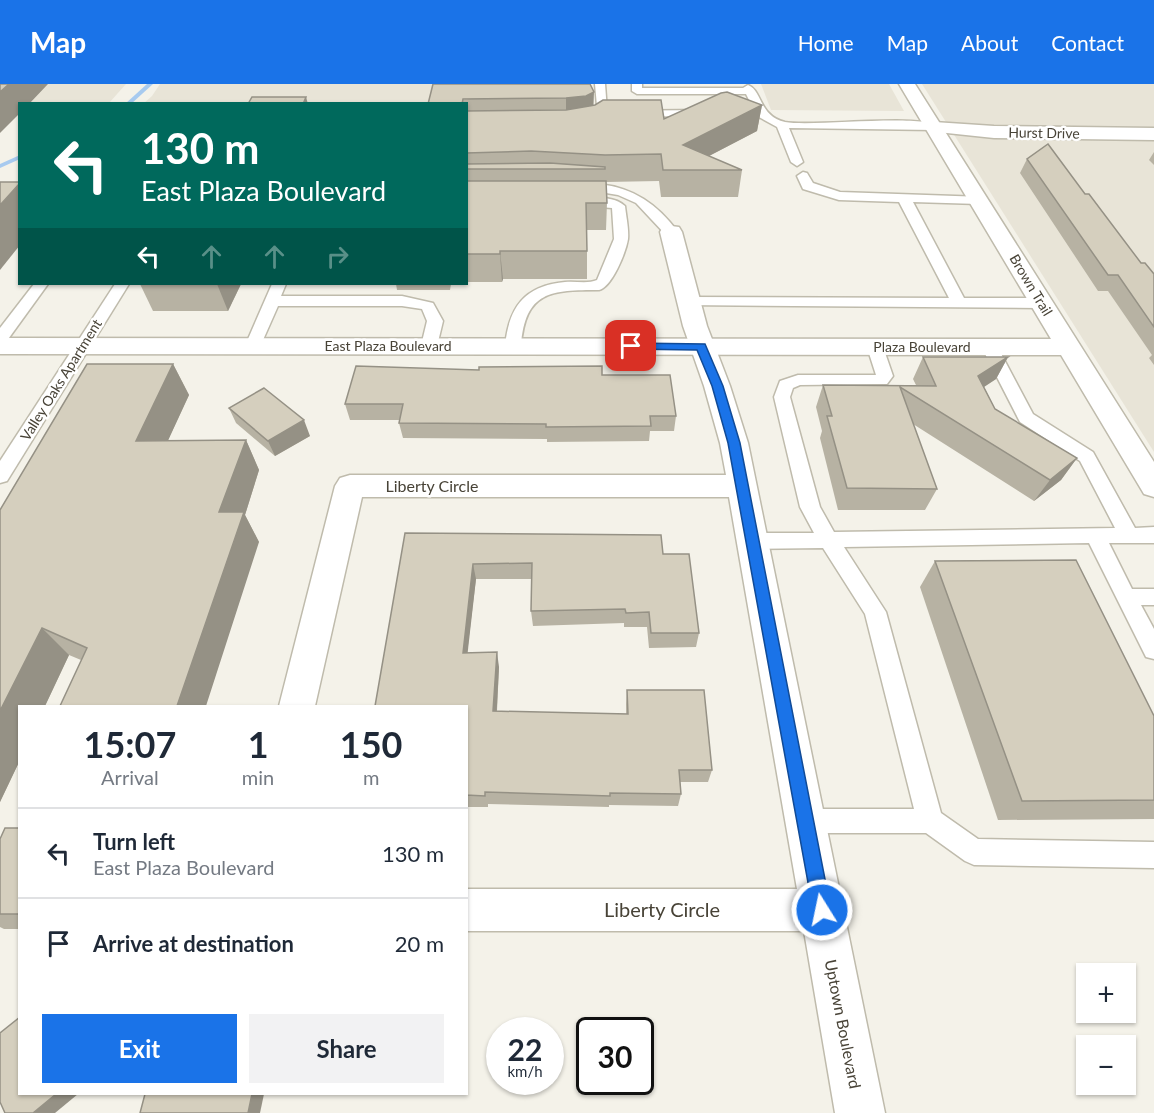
<!DOCTYPE html>
<html lang="en">
<head>
<meta charset="utf-8">
<style>
  :root { --surface:#fff; --page:#f2f2f3; --text:#1f2937; --muted:#747a83; --line:#e0e1e3; --accent:#1a73e8 }
  body { margin:0; font-family:Lato,sans-serif; background:var(--page); color:var(--text); height:100vh; display:flex; flex-direction:column; font-size:22px; white-space:nowrap }
  * { box-sizing:border-box; margin:0 }
  p { font-size:20px; color:var(--muted) }
  .icon { flex:none; width:33px; height:33px; fill:none; stroke:currentColor; stroke-width:2; stroke-linecap:round; stroke-linejoin:round }
  .map { position:relative; flex:1; overflow:hidden }
  .sheet { position:absolute; left:18px; top:621px; width:450px; height:390px; display:flex; flex-direction:column; background:var(--surface); border-radius:0px; box-shadow:0 2px 4px #0004 }
  .sheet>* { flex:none }
  .banner { position:absolute; left:18px; top:18px; width:450px; height:183px; border-radius:0px; box-shadow:0 2px 4px #0004; background:#00695c; color:#fff; overflow:hidden }
  .fabs { position:absolute; left:1076px; top:879px; display:grid; gap:12px }
  .fabs a { display:grid; place-items:center; width:60px; height:60px; border-radius:0px; background:var(--surface); box-shadow:0 2px 4px #0004; font-size:30px }
  .speed { position:absolute; left:486px; top:933px; display:flex; gap:12px; font-size:30px; font-weight:700; text-align:center }
  .speed>* { display:grid; place-content:center; width:78px; height:78px; border-radius:50%; background:var(--surface); box-shadow:0 2px 4px #0004; line-height:1 }
  .speed small { font-size:15px; font-weight:400 }
  .speed .limit { border:3px solid #111; border-radius:9px; background:#fff; color:#111 }
  .pin { position:absolute; display:grid; place-items:center; width:51px; height:51px; color:#fff; margin:-26px; border-radius:12px; box-shadow:0 3px 9px #0006 }
  .me { position:absolute; width:66px; margin:-33px; rotate:350deg; stroke-linejoin:round; filter:drop-shadow(0 0 4px #0008) }
  .turn { display:flex; align-items:center; gap:21px; height:126px; padding:0 24px; font-size:27px }
  .turn .icon { width:78px; height:78px; stroke-width:2.5 }
  .turn b { display:block; font-size:42px; line-height:51px }
  .lanes { display:flex; align-items:center; height:57px; padding:0 24px; background:#0003; justify-content:center; gap:30px; direction:ltr }
  .lanes .off { opacity:.35 }
  .eta { display:flex; justify-content:space-evenly; align-items:center; height:102px; text-align:center }
  .eta b { font-size:36px; font-weight:700; line-height:42px }
  .button { display:flex; gap:12px; margin-top:auto; padding:12px 24px }
  .button a { flex:1; height:69px; border-radius:0px; background:var(--accent); color:#fff; font-size:24px; font-weight:700; line-height:69px; text-align:center }
  .button a+a { background:var(--page); color:var(--text) }
  ul { padding:0; list-style:none }
  li { display:flex; align-items:center; gap:18px; height:90px; padding:0 24px; border-top:2px solid var(--line) }
  li div { flex:1 }
  li b { display:block; font-size:22px }
  li em { font-style:normal }
  header { display:flex; align-items:center; gap:36px; box-sizing:border-box; height:84px; padding:0 30px; background:var(--accent); color:#fff }
  header strong { font-size:28px }
  nav { display:flex; gap:33px; margin-inline-start:auto; font-size:21px }
  .map>svg:first-child { display:block }
</style>
</head>
<body>
<header>
<strong>Map</strong>
<nav><a>Home</a><a>Map</a><a>About</a><a>Contact</a></nav>
</header>
<div class="map">
<svg width="1154" height="1029" viewBox="0 0 1154 1029">
  <rect width="100%" height="100%" fill="#f4f2e9"/>
  <g fill="#e8e4d7">
    <polygon points="0,0 126,0 109,19 20,20"/>
    <polygon points="160,0 585,0 466,20 143,20 152,12"/>
    <polygon points="761,0 889,0 904,27 771,26"/>
    <polygon points="922,0 1154,0 1154,368"/>
  </g>
  <g fill="none" stroke-linecap="round" stroke-linejoin="round">
    <g fill="#a7caef" fill-rule="evenodd">
      <polygon points="147,0 153,0 131,20 125,20"/>
      <polygon points="20,71 20,75 0,84 0,80"/>
    </g>
    <defs>
      <g id="service">
        <polygon points="595,0 605,0 607,27 703,26 709,29 703,32 598,33"/>
        <path d="M632 0H642V4H743L748 1C762 6 759 32 785 38 813 43 924 29 940 43L934 46 789 44 803 78 797 82 791 78 777 43 757 32 746 10H637L632 7Z"/>
        <polygon points="803,88 807,89 813,99 840,108 984,113 986,116 979,120 913,118 964,214 1041,214 1049,219 1041,224 684,221 681,218 684,215 689,213 949,214 899,118 839,116 803,105 797,92"/>
        <path d="M599 100C634 104 657 120 678 148L676 151H666L636 119 618 111 594 107 593 104Z"/>
        <path d="M578 114C593 114 613 111 625 122 626 132 629 145 628 155 626 168 612 203 599 206 551 206 525 207 521 262L513 267 507 265 505 262C509 223 524 202 565 198 576 197 588 200 597 196L614 155 612 124 573 121 571 118 573 115Z"/>
        <polygon points="34,200 48,200 6,258 0,260 0,244"/>
        <polygon points="115,200 129,200 7,397 0,399 0,377"/>
        <polygon points="272,200 286,200 281,212 402,212 433,219 443,237 437,262 429,267 421,262 427,237 422,225 402,222 278,222 259,265 247,265 245,262"/>
        <polygon points="875,258 883,263 893,292 887,300 800,301 793,304 790,313 820,423 834,448 1115,444 1080,377 1020,338 982,264 990,259 998,264 1033,330 1093,368 1135,444 1154,443 1154,459 1109,459 1132,505 1154,505 1154,521 1141,521 1154,545 1154,575 1146,573 1089,459 844,463 886,528 941,729 978,755 1154,758 1154,784 974,781 965,777 926,749 805,749 796,746 792,737 796,728 805,725 914,725 865,530 823,464 753,465 746,462 743,457 746,452 753,449 814,449 800,423 774,313 780,297 798,291 876,291 867,263"/>
      </g>
      <g id="minor">
        <polygon points="934,38 994,42 1154,44 1154,56 994,54 928,47 925,43 928,39"/>
        <polygon points="671,142 679,143 682,148 707,242 730,302 748,359 885,1029 835,1029 804,847 466,847 466,805 797,805 729,413 362,413 315,622 279,622 335,402 340,394 350,391 726,391 720,359 704,302 683,242 660,148 663,143"/>
      </g>
      <polygon id="tertiary" points="899,0 915,0 1154,378 1154,413 1144,410 1061,271 0,270 0,254 1051,255"/>
    </defs>
    <use href="#service" stroke="#bfbbac" stroke-width="3"/>
    <use href="#minor" stroke="#bfbbac" stroke-width="3"/>
    <use href="#tertiary" stroke="#bfbbac" stroke-width="3"/>
    <use href="#service" fill="#fff" fill-rule="evenodd"/>
    <use href="#minor" fill="#fff" fill-rule="evenodd"/>
    <use href="#tertiary" fill="#fff" fill-rule="evenodd"/>
  </g>
  <g fill="#b7b2a3">
    <polygon points="590,0 593,22 664,35 762,21 757,47 709,72 742,86 738,113 661,113 659,97 606,98 607,119 606,146 587,146 587,195 503,195 502,198 466,198 466,20 428,20"/>
    <polygon points="1154,68 1154,81 1149,76"/>
    <polygon points="1027,75 1085,110 1141,179 1154,190 1154,281 1149,274 1152,271 1108,207 1098,207 1020,89"/>
    <polygon points="140,200 241,200 228,227 153,227"/>
    <polygon points="396,200 451,200 450,206 397,206"/>
    <polygon points="923,273 1008,273 996,295 984,303 995,325 1077,374 1061,396 1034,417 913,340 937,405 925,426 838,426 820,354 822,347 816,323 823,301 916,301 913,295"/>
    <polygon points="173,280 189,311 168,356 246,356 259,386 245,431 259,458 81,576 69,571 45,622 20,622 20,676 0,718 0,426"/>
    <polygon points="602,291 676,332 674,347 650,347 649,357 547,358 547,355 403,354 399,339 400,336 350,336 345,320"/>
    <polygon points="229,324 310,352 275,372 236,339"/>
    <polygon points="405,449 663,470 699,549 696,563 649,564 647,543 624,543 624,539 533,542 531,527 532,495 476,495 467,569 499,583 497,627 626,630 626,620 627,606 712,686 708,698 680,698 681,710 678,722 609,721 609,723 488,720 488,723 466,723 466,622"/>
    <polygon points="935,477 1154,632 1154,735 998,736 920,503"/>
    <polygon points="20,744 20,845 4,845 0,843 0,755"/>
  </g>
  <g fill="#959185">
    <polygon points="9,0 48,0 29,20 20,20 20,29 0,49 0,8"/>
    <polygon points="594,8 593,33 566,40 566,14"/>
    <polygon points="306,13 308,20 303,20"/>
    <polygon points="762,21 757,47 682,86 683,61"/>
    <polygon points="20,99 20,161 0,186 0,121"/>
    <polygon points="500,167 503,195 502,198 500,170"/>
    <polygon points="217,200 241,200 228,227"/>
    <polygon points="1008,273 996,295 967,314 978,292"/>
    <polygon points="173,280 189,311 154,387 136,357"/>
    <polygon points="304,336 310,352 275,372 268,357"/>
    <polygon points="246,356 259,386 245,431 259,458 206,622 177,622 219,428"/>
    <polygon points="1077,374 1061,396 1034,417 1050,396"/>
    <polygon points="473,480 476,495 466,583 463,569"/>
    <polygon points="42,544 69,571 45,622 20,622 20,676 0,718 0,627"/>
    <polygon points="497,568 499,583 496,640 493,627"/>
    <polygon points="56,1010 78,1010 55,1029 33,1029"/>
    <polygon points="252,1010 264,1010 260,1029 248,1029"/>
  </g>
  <g fill="#d5cfbe" stroke="#959185" stroke-width="1.5">
    <polygon points="0,0 9,0 0,8"/>
    <polygon points="433,0 590,0 594,8 586,12 566,14 463,15 462,20 428,20"/>
    <polygon points="727,8 762,21 683,61 742,86 663,86 661,70 605,71 531,67 466,69 466,27 566,26 595,21 603,16 661,16 664,35 721,9"/>
    <polygon points="252,13 306,13 303,20 248,20"/>
    <polygon points="1048,60 1085,110 1089,110 1141,179 1145,179 1154,190 1154,243 1118,191 1108,191 1027,75"/>
    <polygon points="550,79 605,83 605,85 466,85 466,80"/>
    <polygon points="466,97 606,97 607,119 586,119 587,167 500,167 500,170 466,170"/>
    <polygon points="0,98 20,98 20,99 0,121"/>
    <polygon points="923,273 1008,273 978,292 995,325 1077,374 1050,396 900,303 937,405 847,404 827,332 832,332 823,301 936,302"/>
    <polygon points="87,280 173,280 136,357 246,356 219,428 244,428 177,622 60,622 87,564 42,544 0,627 0,426"/>
    <polygon points="356,282 479,286 479,283 602,282 602,291 670,291 676,332 650,332 651,342 546,343 546,340 399,339 403,320 345,320"/>
    <polygon points="264,304 304,336 268,357 229,324"/>
    <polygon points="405,449 661,451 663,470 689,470 699,549 651,549 649,528 626,529 625,525 531,527 532,479 473,480 463,569 497,568 493,627 628,630 627,606 704,606 712,686 679,686 681,710 610,709 610,712 485,708 485,712 466,711 466,622 375,622"/>
    <polygon points="1076,476 1154,632 1154,716 1022,717 935,477"/>
    <polygon points="5,744 20,744 20,830 0,830 0,755"/>
    <polygon points="20,933 20,1010 56,1010 33,1029 5,1029 0,1018 0,949"/>
    <polygon points="145,1010 252,1010 248,1029 140,1029"/>
  </g>
  <polygon fill="#1a73e8" stroke="#114b97" stroke-width="1.5" points="631,259 705,260 723,302 740,359 831,826 828,832 822,835 815,832 813,826 728,359 712,302 697,266 627,265 627,260"/>
  <g text-anchor="middle" stroke-width="5" stroke-linejoin="round" paint-order="stroke">
    <g font-size="14" fill="#484337" stroke="#fff">
      <text transform="translate(1044 49) rotate(1)" y="5">Hurst Drive</text>
      <text transform="translate(1031 201) rotate(59)" y="5">Brown Trail</text>
      <text x="388" y="267">East Plaza Boulevard</text>
      <text x="922" y="268">Plaza Boulevard</text>
      <text transform="translate(61 296) rotate(-58)" y="5">Valley Oaks Apartment</text>
    </g>
    <g font-size="16" fill="#484337" stroke="#fff">
      <text x="432" y="408">Liberty Circle</text>
      <text transform="translate(843 940) rotate(79)" y="6">Uptown Boulevard</text>
    </g>
    <g font-size="20" fill="#484337" stroke="#fff">
      <text x="662" y="833">Liberty Circle</text>
    </g>
  </g>
</svg>
<div class="fabs">
<a>+</a>
<a>−</a>
</div>
<div class="speed"><div>22<small>km/h</small></div><div class="limit">30</div></div>
<div class="pin" style="left:631px;top:262px;background:#d93025"><svg class="icon" aria-label="arrive" viewBox="0 0 24 24"><path d="M6 21V4h12l-3 4 3 4H6"/></svg></div>
<svg class="me" style="left:822px;top:826px" viewBox="-20 -20 40 40"><circle r="17" fill="#1a73e8" stroke="#fff" stroke-width="3"/><path d="M0-11L8 9 0 5-8 9z" fill="#fff"/></svg>
<div class="banner">
<div class="turn"><svg class="icon" aria-label="left" viewBox="0 0 24 24"><path d="M17 20v-9H6M10 6l-5 5 5 5"/></svg><div><b>130 m</b>East Plaza Boulevard</div></div>
<div class="lanes"><svg class="icon" aria-label="left" viewBox="0 0 24 24"><path d="M17 20v-9H6M10 6l-5 5 5 5"/></svg><svg class="icon off" aria-label="ahead" viewBox="0 0 24 24"><path d="M12 20V5M6 11l6-6 6 6"/></svg><svg class="icon off" aria-label="ahead" viewBox="0 0 24 24"><path d="M12 20V5M6 11l6-6 6 6"/></svg><svg class="icon off" aria-label="right" viewBox="0 0 24 24"><path d="M7 20v-9h11M14 6l5 5-5 5"/></svg></div>
</div>
<section class="sheet">
<div class="eta">
<div><b>15:07</b><p>Arrival</p></div>
<div><b>1</b><p>min</p></div>
<div><b>150</b><p>m</p></div>
</div>
<ul>
<li><svg class="icon" aria-label="left" viewBox="0 0 24 24"><path d="M17 20v-9H6M10 6l-5 5 5 5"/></svg><div><b>Turn left</b><p>East Plaza Boulevard</p></div><em>130 m</em></li>
<li><svg class="icon" aria-label="arrive" viewBox="0 0 24 24"><path d="M6 21V4h12l-3 4 3 4H6"/></svg><div><b>Arrive at destination</b></div><em>20 m</em></li>
</ul>
<div class="button"><a>Exit</a><a>Share</a></div>
</section>
</div>
</body>
</html>
